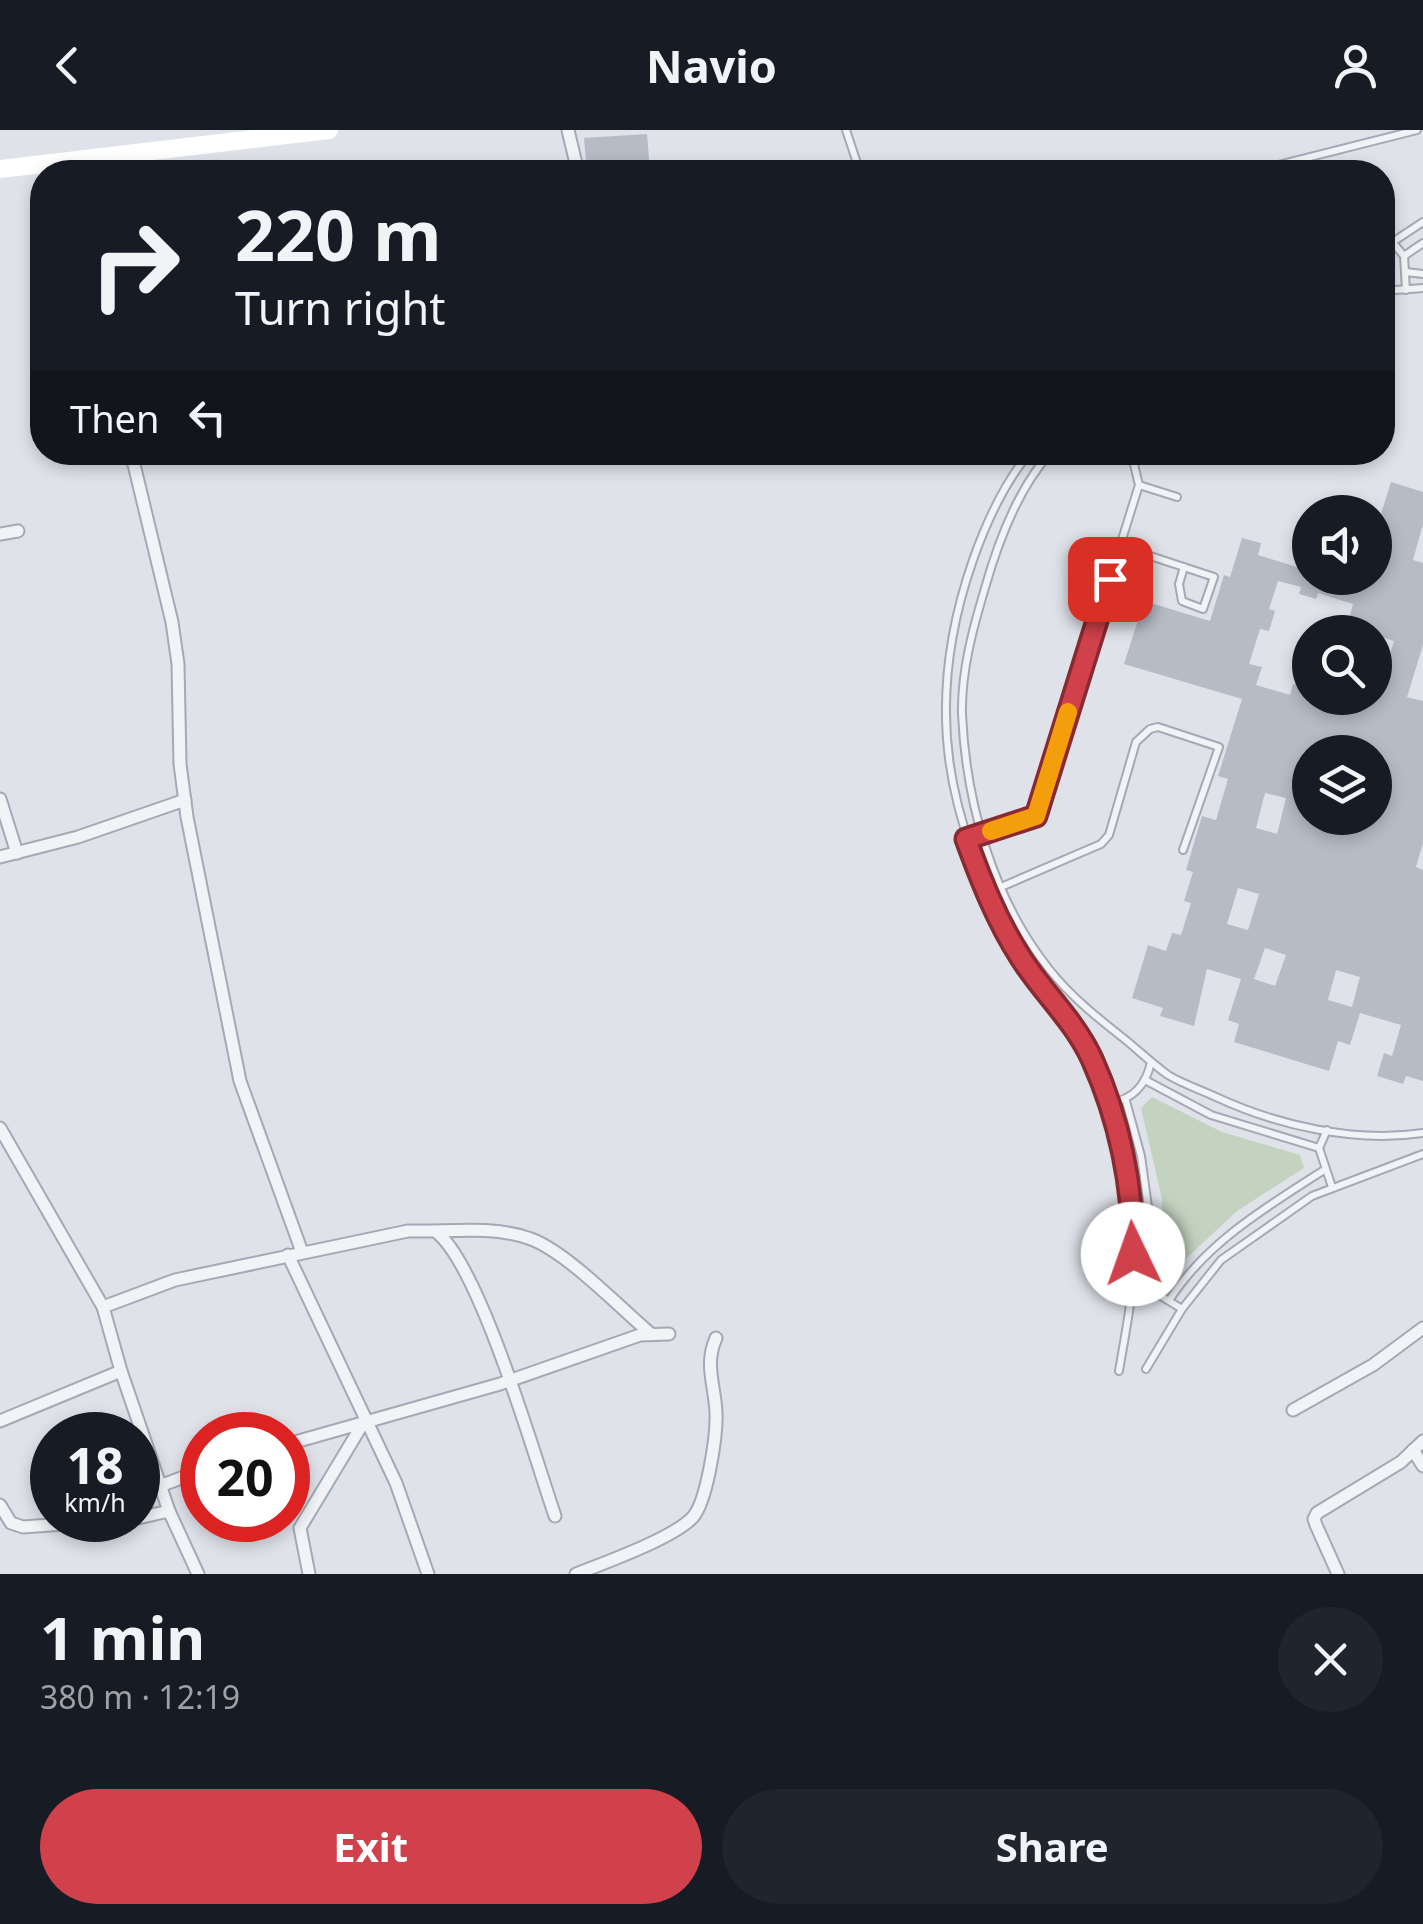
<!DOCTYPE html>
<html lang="en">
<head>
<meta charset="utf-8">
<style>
  :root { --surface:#171b24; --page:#20242c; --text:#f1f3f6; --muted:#9ea1a6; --accent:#d1414b }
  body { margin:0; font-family:"Noto Sans",sans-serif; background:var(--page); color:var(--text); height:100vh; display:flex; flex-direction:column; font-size:38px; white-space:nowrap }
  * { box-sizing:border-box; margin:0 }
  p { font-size:32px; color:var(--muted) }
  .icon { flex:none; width:55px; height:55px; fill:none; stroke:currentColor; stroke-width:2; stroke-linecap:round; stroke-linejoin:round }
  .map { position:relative; height:1444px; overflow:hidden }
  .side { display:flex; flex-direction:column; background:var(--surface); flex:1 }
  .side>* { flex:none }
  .hud { position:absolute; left:30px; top:30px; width:1365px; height:305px; border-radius:40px; box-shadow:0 5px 15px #0003; background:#171b24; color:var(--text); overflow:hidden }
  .fabs { position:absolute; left:1292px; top:365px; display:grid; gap:20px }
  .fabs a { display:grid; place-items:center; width:100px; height:100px; border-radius:50%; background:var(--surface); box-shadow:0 5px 15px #0003; font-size:50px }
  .speed { position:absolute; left:30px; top:1282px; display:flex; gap:20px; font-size:50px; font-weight:700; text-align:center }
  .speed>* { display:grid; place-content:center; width:130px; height:130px; border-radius:50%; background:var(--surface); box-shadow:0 5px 15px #0003; line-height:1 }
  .speed small { font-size:25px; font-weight:400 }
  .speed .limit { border:15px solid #d22; background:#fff; color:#111 }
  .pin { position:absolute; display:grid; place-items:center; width:85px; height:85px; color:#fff; margin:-42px; border-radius:20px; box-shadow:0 5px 15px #0006 }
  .me { position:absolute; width:110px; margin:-55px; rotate:357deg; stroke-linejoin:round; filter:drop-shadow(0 0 8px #0008) }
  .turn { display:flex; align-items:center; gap:35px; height:210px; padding:0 40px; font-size:45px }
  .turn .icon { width:130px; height:130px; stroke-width:2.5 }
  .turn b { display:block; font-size:70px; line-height:85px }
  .then { display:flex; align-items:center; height:95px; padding:0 40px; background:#0003; gap:20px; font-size:38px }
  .round { display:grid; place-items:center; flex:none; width:105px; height:105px; border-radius:52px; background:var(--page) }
  .headline { display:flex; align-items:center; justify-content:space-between; height:170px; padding:0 40px }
  h1 { font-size:60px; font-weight:700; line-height:75px }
  .primary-button { display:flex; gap:20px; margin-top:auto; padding:20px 40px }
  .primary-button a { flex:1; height:115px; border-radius:60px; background:var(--accent); color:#fff; font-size:40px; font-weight:700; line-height:115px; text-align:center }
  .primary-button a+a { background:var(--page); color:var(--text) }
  header { display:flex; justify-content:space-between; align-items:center; height:130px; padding:0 40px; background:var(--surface); font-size:45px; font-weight:700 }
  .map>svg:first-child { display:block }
</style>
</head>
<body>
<header><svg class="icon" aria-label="back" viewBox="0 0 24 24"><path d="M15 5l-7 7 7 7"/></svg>Navio<svg class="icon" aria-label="person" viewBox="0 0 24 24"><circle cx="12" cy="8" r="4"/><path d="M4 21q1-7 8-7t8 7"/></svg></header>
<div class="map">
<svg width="1423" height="1444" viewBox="0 0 1423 1444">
  <rect width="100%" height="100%" fill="#dfe2e9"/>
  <polygon fill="#c3d3c0" points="1152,967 1222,1002 1300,1025 1304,1038 1237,1081 1174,1140 1162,1134 1162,1069 1141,978"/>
  <g fill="#b6bbc6" fill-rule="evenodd">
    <polygon points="647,4 650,42 587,42 584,8"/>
    <path d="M1391 352 1423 362V394L1413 430 1423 433V515L1407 567 1423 571V713L1416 737 1423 740V951L1406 946 1403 954 1377 946 1384 923 1392 926 1401 895 1360 883 1350 915 1338 911 1329 941 1234 912 1239 894 1228 890 1241 849 1207 839 1194 896 1160 886 1163 878 1132 868 1148 815 1166 821 1172 803 1181 805 1191 773 1184 771 1193 742 1186 740 1202 686 1216 690 1228 649 1218 646 1242 569 1124 534 1144 471 1210 491 1224 445 1230 447 1242 408 1261 413 1258 425 1310 441V448H1330L1359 456 1361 448H1375V403ZM1278 451 1301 457 1299 464 1316 469 1318 463 1353 474 1347 496 1394 511 1378 566 1310 568V559L1293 554 1290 565 1256 555 1262 537 1249 534 1260 499 1269 501 1275 481 1269 479ZM1310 622H1375V688H1310ZM1265 663 1286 668 1277 704 1256 698ZM1238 758 1259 764 1248 800 1227 794ZM1265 818 1286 825 1275 856 1254 849ZM1336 840 1360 847 1352 877 1328 870Z"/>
  </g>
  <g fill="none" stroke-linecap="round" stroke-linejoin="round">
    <defs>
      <g id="service">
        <polyline points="846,0 860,42"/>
        <polyline points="1251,42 1417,0"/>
        <polyline points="1394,114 1404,126 1406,160"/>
        <polyline points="1382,119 1423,92"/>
        <polyline points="1404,126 1423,113"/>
        <polyline points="1406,142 1423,144"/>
        <polyline points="1382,161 1423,158"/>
        <path d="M1030 322C1005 352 986 393 973 430 922 576 946 690 1018 823 1030 845 1051 863 1065 883 1083 909 1100 941 1110 971 1128 1027 1139 1092 1133 1151 1130 1181 1124 1211 1119 1241"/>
        <path d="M1051 322C1018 358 998 412 985 458 973 498 961 542 962 584 966 673 993 769 1049 839 1071 867 1099 889 1127 911 1140 922 1154 935 1168 945 1183 954 1201 960 1216 967 1279 996 1355 1013 1423 1003"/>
        <polyline points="1139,355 1177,367"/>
        <polyline points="1120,416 1214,447 1203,479 1182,471 1179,454 1184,437"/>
        <polyline points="966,709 1036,685 1139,355 1131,322"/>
        <polyline points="1001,757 1101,714 1109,705 1136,612 1150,599 1158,597 1219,617 1183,720"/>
        <polyline points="1147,951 1211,985 1319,1018"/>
        <polyline points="1126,971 1141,1026 1149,1084 1148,1158"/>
        <path d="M1110 973C1134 969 1146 955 1151 932"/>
        <polyline points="1327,1000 1319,1018 1332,1057"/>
        <polyline points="1132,1158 1148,1158 1182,1179"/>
        <path d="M1170 1169C1207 1112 1268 1076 1324 1040"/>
        <polyline points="1146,1239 1182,1179 1221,1130 1312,1066 1423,1024"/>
      </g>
      <g id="minor">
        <polyline points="568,0 578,42"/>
        <polyline points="118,25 120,42"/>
        <polyline points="131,322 172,492 178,534 180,634 187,687 240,951 302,1122"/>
        <polyline points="0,404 18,401"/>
        <polyline points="0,669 17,723"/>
        <polyline points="0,727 78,707 185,670"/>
        <polyline points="0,998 103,1177 121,1241 169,1381 198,1444"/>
        <path d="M435 1101C466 1100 499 1098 528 1108 564 1119 620 1178 651 1204"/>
        <polyline points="288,1125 396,1353 428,1444"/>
        <path d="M103 1177 175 1150 408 1101H435C479 1132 535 1328 555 1386"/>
        <polyline points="1293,1280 1373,1235 1423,1198"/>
        <polyline points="0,1291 121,1241"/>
        <polyline points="288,1314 500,1254 640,1205 669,1204"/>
        <polyline points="1413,1320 1423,1336"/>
        <polyline points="160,1356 202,1340"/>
        <polyline points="0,1375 11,1393 23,1397 118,1390"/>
        <polyline points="138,1388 169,1381"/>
        <polyline points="309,1444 300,1398 362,1295"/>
        <path d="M576 1444C604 1433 674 1408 693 1387 707 1371 717 1305 716 1283 715 1255 704 1235 716 1208"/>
        <polyline points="1338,1444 1316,1395 1314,1389 1317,1383 1401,1332 1423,1311"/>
      </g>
    </defs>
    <use href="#service" stroke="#a4a9b3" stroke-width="10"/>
    <use href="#minor" stroke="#a4a9b3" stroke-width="15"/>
    <use href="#service" stroke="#f2f3f7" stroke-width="6"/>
    <use href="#minor" stroke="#f2f3f7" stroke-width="11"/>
    <polyline stroke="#fff" stroke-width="18" points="0,39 329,0"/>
  </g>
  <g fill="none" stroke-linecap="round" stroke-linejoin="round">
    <defs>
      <path id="route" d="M1110 449 1036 686 966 709C981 750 997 791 1021 828 1043 863 1074 890 1092 929 1120 991 1133 1055 1133 1124"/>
    </defs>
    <use href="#route" stroke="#882a31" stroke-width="25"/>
    <use href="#route" stroke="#d1414b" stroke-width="18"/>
    <polyline stroke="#f59e0b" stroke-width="18" points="991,701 1036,686 1068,582"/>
  </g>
</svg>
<div class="fabs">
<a><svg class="icon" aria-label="sound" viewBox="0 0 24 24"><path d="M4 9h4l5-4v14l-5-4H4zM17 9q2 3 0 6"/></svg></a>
<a><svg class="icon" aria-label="search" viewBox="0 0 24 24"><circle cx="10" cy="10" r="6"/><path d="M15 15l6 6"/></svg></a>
<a><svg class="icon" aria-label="layers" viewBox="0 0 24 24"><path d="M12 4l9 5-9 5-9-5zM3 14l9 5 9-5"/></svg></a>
</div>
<div class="speed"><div>18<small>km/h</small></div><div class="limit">20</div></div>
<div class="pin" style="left:1110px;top:449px;background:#d93025"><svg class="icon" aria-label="arrive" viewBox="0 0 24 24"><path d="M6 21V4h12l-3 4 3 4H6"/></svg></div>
<svg class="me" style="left:1133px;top:1124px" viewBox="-20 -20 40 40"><circle r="19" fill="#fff"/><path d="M0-13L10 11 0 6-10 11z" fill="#d1414b"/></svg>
<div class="hud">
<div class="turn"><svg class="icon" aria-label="right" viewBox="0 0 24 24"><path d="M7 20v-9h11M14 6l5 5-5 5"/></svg><div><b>220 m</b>Turn right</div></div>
<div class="then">Then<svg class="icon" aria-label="left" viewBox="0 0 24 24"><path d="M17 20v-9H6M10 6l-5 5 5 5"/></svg></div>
</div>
</div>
<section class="side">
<div class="headline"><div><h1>1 min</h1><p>380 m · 12:19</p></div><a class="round"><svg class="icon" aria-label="close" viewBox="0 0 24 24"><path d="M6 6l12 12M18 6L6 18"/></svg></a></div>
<div class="primary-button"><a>Exit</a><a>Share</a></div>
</section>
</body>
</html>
